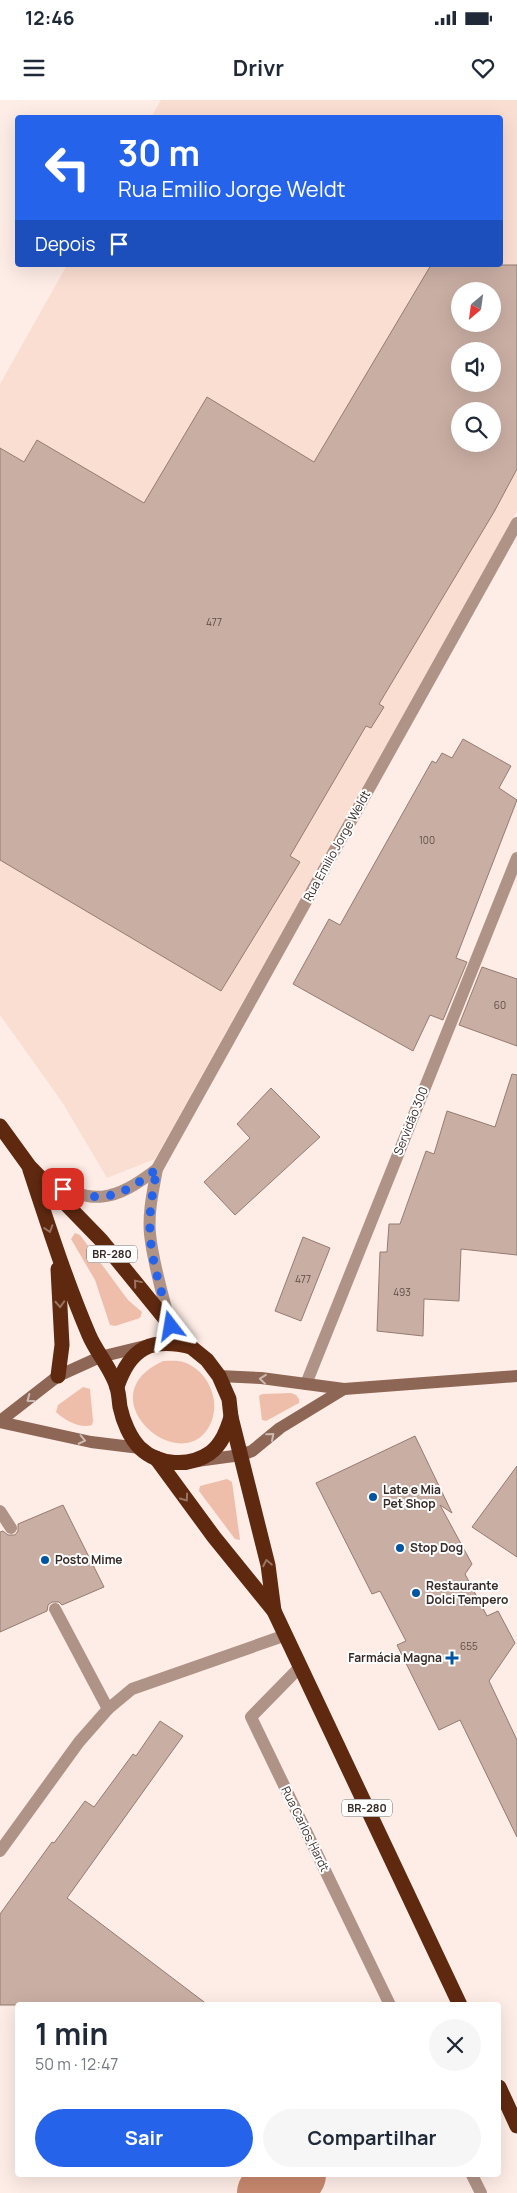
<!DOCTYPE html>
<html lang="pt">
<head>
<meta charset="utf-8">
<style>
  :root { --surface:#fff; --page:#f6f6f7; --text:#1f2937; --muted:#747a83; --accent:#2563eb }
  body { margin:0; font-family:Manrope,sans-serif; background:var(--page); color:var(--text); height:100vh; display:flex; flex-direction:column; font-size:19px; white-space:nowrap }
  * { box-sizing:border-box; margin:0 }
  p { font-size:16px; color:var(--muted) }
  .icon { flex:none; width:28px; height:28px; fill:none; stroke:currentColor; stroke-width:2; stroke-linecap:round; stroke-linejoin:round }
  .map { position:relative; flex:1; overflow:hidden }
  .side { position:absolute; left:15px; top:1902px; width:486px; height:175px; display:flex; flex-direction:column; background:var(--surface); border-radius:5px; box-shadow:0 5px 20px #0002 }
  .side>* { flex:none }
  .guide { position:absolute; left:15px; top:15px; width:488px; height:152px; border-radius:5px; box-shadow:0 5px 20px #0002; background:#2563eb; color:#fff; overflow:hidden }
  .needle { width:32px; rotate:209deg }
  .tools { position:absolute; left:451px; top:182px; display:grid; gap:10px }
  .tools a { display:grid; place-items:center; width:50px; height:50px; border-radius:50%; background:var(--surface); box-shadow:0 5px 20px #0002; font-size:25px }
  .pin { position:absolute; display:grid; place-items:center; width:42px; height:42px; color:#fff; margin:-21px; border-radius:10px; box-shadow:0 2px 8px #0006 }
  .me { position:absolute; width:55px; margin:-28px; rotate:346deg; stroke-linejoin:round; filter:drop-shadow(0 0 4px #0008) }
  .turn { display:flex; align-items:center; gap:18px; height:105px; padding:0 20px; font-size:22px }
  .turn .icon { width:65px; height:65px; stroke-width:2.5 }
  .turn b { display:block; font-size:35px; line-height:42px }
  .then { display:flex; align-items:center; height:48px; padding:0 20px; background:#0003; gap:10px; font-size:19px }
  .round { display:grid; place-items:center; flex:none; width:52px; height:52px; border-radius:26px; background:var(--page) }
  .head { display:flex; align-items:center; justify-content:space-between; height:85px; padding:0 20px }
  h1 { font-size:30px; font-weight:700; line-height:38px }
  .action { display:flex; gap:10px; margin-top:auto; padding:10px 20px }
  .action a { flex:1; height:58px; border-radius:30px; background:var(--accent); color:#fff; font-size:20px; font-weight:700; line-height:58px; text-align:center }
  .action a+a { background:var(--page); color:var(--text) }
  .status { display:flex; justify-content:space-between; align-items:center; height:35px; padding:0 25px; background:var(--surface); direction:ltr }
  .status svg { height:14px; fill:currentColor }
  header { display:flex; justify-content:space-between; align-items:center; height:65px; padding:0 20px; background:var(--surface); font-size:22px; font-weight:700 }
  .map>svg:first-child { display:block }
</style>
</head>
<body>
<div class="status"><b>12:46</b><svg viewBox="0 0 49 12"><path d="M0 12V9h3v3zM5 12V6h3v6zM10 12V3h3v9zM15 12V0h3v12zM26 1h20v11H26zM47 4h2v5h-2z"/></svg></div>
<header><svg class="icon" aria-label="menu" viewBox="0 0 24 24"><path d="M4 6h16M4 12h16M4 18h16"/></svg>Drivr<svg class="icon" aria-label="heart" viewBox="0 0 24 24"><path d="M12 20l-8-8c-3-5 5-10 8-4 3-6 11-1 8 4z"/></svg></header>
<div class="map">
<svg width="517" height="2093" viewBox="0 0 517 2093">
  <rect width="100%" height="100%" fill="#feede6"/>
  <path fill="#fbded2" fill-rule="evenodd" d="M161 0H517V411L155 1059 107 1078 62 1002 0 915V284L67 165H500V18L151 17ZM460 191H492V224H460ZM460 251H492V284H460ZM460 311H492V344H460Z"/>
  <g fill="#eebeaa">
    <polygon points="75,1133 80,1135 128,1200 142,1212 140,1218 115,1226 110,1225 95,1180 71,1139"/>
    <path d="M163 1261C171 1261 179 1260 186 1263 207 1271 220 1299 212 1320 188 1385 82 1298 163 1261Z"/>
    <path d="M83 1287 90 1289 93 1321 92 1325C80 1329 64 1320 56 1312L58 1305Z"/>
    <polygon points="291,1293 296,1295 299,1299 299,1303 266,1321 262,1320 259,1296 262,1294"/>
    <polygon points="227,1379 232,1382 240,1440 235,1439 199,1391 200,1386"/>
  </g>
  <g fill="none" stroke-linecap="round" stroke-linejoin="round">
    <polyline stroke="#c8896e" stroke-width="60" points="267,2093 296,2075"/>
  </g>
  <g fill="#c9aea3" stroke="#957b71" fill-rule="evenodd">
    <path d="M431 165H517V369L494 412 379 604 384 607 371 628 366 626 290 756 300 762 221 891 0 760V348L24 362 37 340 144 403 207 297 314 362ZM460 191H492V224H460ZM460 251H492V284H460ZM460 311H492V344H460Z"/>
    <polygon points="463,639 511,666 499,688 517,700 456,858 467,862 443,920 430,915 413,951 293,884 329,819 340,825 432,661 436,663 442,653 452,658"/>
    <polygon points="482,867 517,879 517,946 459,925"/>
    <polygon points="512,974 517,975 517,1155 461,1149 459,1201 424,1199 423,1236 377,1231 380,1152 387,1152 389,1124 400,1124 426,1051 434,1054 447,1011 495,1027"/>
    <polygon points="271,988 320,1037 235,1115 204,1082 250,1038 237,1024"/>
    <polygon points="303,1137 330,1148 301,1221 275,1211"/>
    <polygon points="415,1336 452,1413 440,1405 472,1464 465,1474 487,1516 498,1511 515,1543 489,1581 517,1640 517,1737 460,1620 439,1630 397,1545 406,1541 380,1491 372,1494 316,1383"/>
    <polygon points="517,1366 517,1457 472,1427"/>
    <polygon points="63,1405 104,1487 62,1505 59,1502 52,1502 48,1505 47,1511 0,1532 0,1432 3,1431 8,1435 15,1435 18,1431 18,1424"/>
    <polygon points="160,1621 183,1636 67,1798 208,1905 0,1905 0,1814 52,1742 54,1743 85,1701 94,1707 133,1654 136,1656"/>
  </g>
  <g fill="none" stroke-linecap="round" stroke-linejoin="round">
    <g stroke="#b09387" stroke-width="12">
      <polyline points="0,1411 11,1428"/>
      <polyline points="55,1509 108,1609"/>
    </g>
    <g stroke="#b09387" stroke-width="12">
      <path d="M45 1077C91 1107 114 1102 157 1069"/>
      <path d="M170 1224C163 1195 153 1164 150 1134 148 1112 153 1091 157 1069L517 423"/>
      <polyline points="306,1284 517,758"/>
      <polyline points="300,1567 251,1617 390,1905"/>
      <polyline points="0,1751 79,1642 108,1609 132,1589 286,1535"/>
      <polyline points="472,2075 481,2093"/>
    </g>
    <g stroke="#8e6655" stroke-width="12">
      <polyline points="219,1276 261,1278 344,1289 517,1276"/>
      <polyline points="0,1321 58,1276 100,1257 145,1246"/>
      <polyline points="0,1322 91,1342 140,1348"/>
      <polyline points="197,1361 241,1355 252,1351 280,1328 344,1289"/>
    </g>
    <g stroke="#5f2910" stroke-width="15">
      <polyline points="0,1026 29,1066 101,1140 171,1226 191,1247 207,1260 219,1276 229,1299 231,1317 268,1465 274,1511"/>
      <path d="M30 1070C48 1125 66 1181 89 1235 96 1252 113 1271 117 1288 119 1294 119 1301 120 1307 123 1321 130 1338 140 1348 159 1366 190 1367 210 1353 222 1344 227 1330 231 1317"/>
      <polyline points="58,1276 62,1245 58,1169"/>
      <path d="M117 1287C130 1248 151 1237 191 1247"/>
      <polyline points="156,1358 214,1437 274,1511 460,1905"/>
      <polyline points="499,1987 517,2026"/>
    </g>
  </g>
  <defs><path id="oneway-chevron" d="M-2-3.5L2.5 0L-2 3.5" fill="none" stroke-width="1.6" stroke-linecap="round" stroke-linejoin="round" transform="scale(1.25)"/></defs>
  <g stroke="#977463">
    <use href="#oneway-chevron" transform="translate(49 1129) rotate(72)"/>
    <use href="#oneway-chevron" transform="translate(137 1183) rotate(-130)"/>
    <use href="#oneway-chevron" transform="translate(60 1204) rotate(87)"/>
    <use href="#oneway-chevron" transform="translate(185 1398) rotate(54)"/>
    <use href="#oneway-chevron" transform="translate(267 1463) rotate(-101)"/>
  </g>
  <g stroke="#ccbab2">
    <use href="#oneway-chevron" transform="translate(263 1279) rotate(-174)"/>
    <use href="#oneway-chevron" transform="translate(30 1299) rotate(143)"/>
    <use href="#oneway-chevron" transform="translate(271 1336) rotate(-41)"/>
    <use href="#oneway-chevron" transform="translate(82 1340) rotate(12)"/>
  </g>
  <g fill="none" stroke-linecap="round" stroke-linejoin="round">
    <path stroke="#2563eb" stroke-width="9" stroke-dasharray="0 16.2" d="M63 1089C105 1105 123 1095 157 1069 153 1090 149 1110 150 1131 151 1163 163 1195 171 1226"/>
  </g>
  <g fill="#0055a2" stroke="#fefefe" stroke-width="2">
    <circle cx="373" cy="1397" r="5"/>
    <circle cx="400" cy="1448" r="5"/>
    <circle cx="45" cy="1460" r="5"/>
    <circle cx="416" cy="1493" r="5"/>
    <path d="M449.5 1550.5h5v5h5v5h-5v5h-5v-5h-5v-5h5z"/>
  </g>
  <g text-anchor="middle" stroke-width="4" stroke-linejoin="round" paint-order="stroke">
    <g font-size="10" fill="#5b4c46">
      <text x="214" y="526">477</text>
      <text x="427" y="744">100</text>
      <text x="500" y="909">60</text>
      <text x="303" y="1183">477</text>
      <text x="402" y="1196">493</text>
      <text x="469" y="1550">655</text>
    </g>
    <g fill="#fefefe" stroke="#726a68" stroke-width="1">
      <rect x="87" y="1145.5" width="50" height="17" rx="4"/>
      <rect x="342" y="1699.5" width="50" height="17" rx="4"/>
    </g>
    <g font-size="11" font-weight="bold" fill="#362b27">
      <text x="112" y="1158">BR-280</text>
      <text x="367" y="1712">BR-280</text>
    </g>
    <g font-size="12" fill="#362b27" stroke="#fefefe">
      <text transform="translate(337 746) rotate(-61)" y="4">Rua Emilio Jorge Weldt</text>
      <text transform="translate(411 1021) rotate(-68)" y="4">Servidão 300</text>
      <text transform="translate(305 1729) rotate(64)" y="4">Rua Carlos Hardt</text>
    </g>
    <g font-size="12" font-weight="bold" fill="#362b27" stroke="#fefefe" text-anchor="start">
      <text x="383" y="1394">Late e Mia<tspan x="383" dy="14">Pet Shop</tspan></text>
      <text x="410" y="1452">Stop Dog</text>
      <text x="55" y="1464">Posto Mime</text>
      <text x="426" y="1490">Restaurante<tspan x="426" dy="14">Dolci Tempero</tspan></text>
      <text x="442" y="1562" text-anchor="end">Farmácia Magna</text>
    </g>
  </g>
</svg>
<div class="tools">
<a><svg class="needle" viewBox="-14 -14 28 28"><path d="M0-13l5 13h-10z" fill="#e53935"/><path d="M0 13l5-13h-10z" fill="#747a83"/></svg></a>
<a><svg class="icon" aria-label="sound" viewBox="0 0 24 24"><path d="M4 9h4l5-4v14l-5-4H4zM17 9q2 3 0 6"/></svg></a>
<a><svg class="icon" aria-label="search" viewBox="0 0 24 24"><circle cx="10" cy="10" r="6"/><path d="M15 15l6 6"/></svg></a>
</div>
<div class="pin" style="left:63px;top:1089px;background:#d93025"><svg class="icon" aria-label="arrive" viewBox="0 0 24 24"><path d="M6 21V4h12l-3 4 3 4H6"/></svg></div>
<svg class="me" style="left:171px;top:1226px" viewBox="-20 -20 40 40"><path d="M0-17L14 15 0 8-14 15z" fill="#2563eb" stroke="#fff" stroke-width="4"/></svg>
<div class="guide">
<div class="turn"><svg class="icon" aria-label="left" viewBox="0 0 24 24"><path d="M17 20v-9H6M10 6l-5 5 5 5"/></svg><div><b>30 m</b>Rua Emilio Jorge Weldt</div></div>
<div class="then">Depois<svg class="icon" aria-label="arrive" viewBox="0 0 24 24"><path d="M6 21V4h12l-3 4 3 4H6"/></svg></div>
</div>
<section class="side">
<div class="head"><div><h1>1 min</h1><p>50 m · 12:47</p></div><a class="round"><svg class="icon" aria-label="close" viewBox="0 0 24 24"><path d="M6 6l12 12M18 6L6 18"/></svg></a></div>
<div class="action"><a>Sair</a><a>Compartilhar</a></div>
</section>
</div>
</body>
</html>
